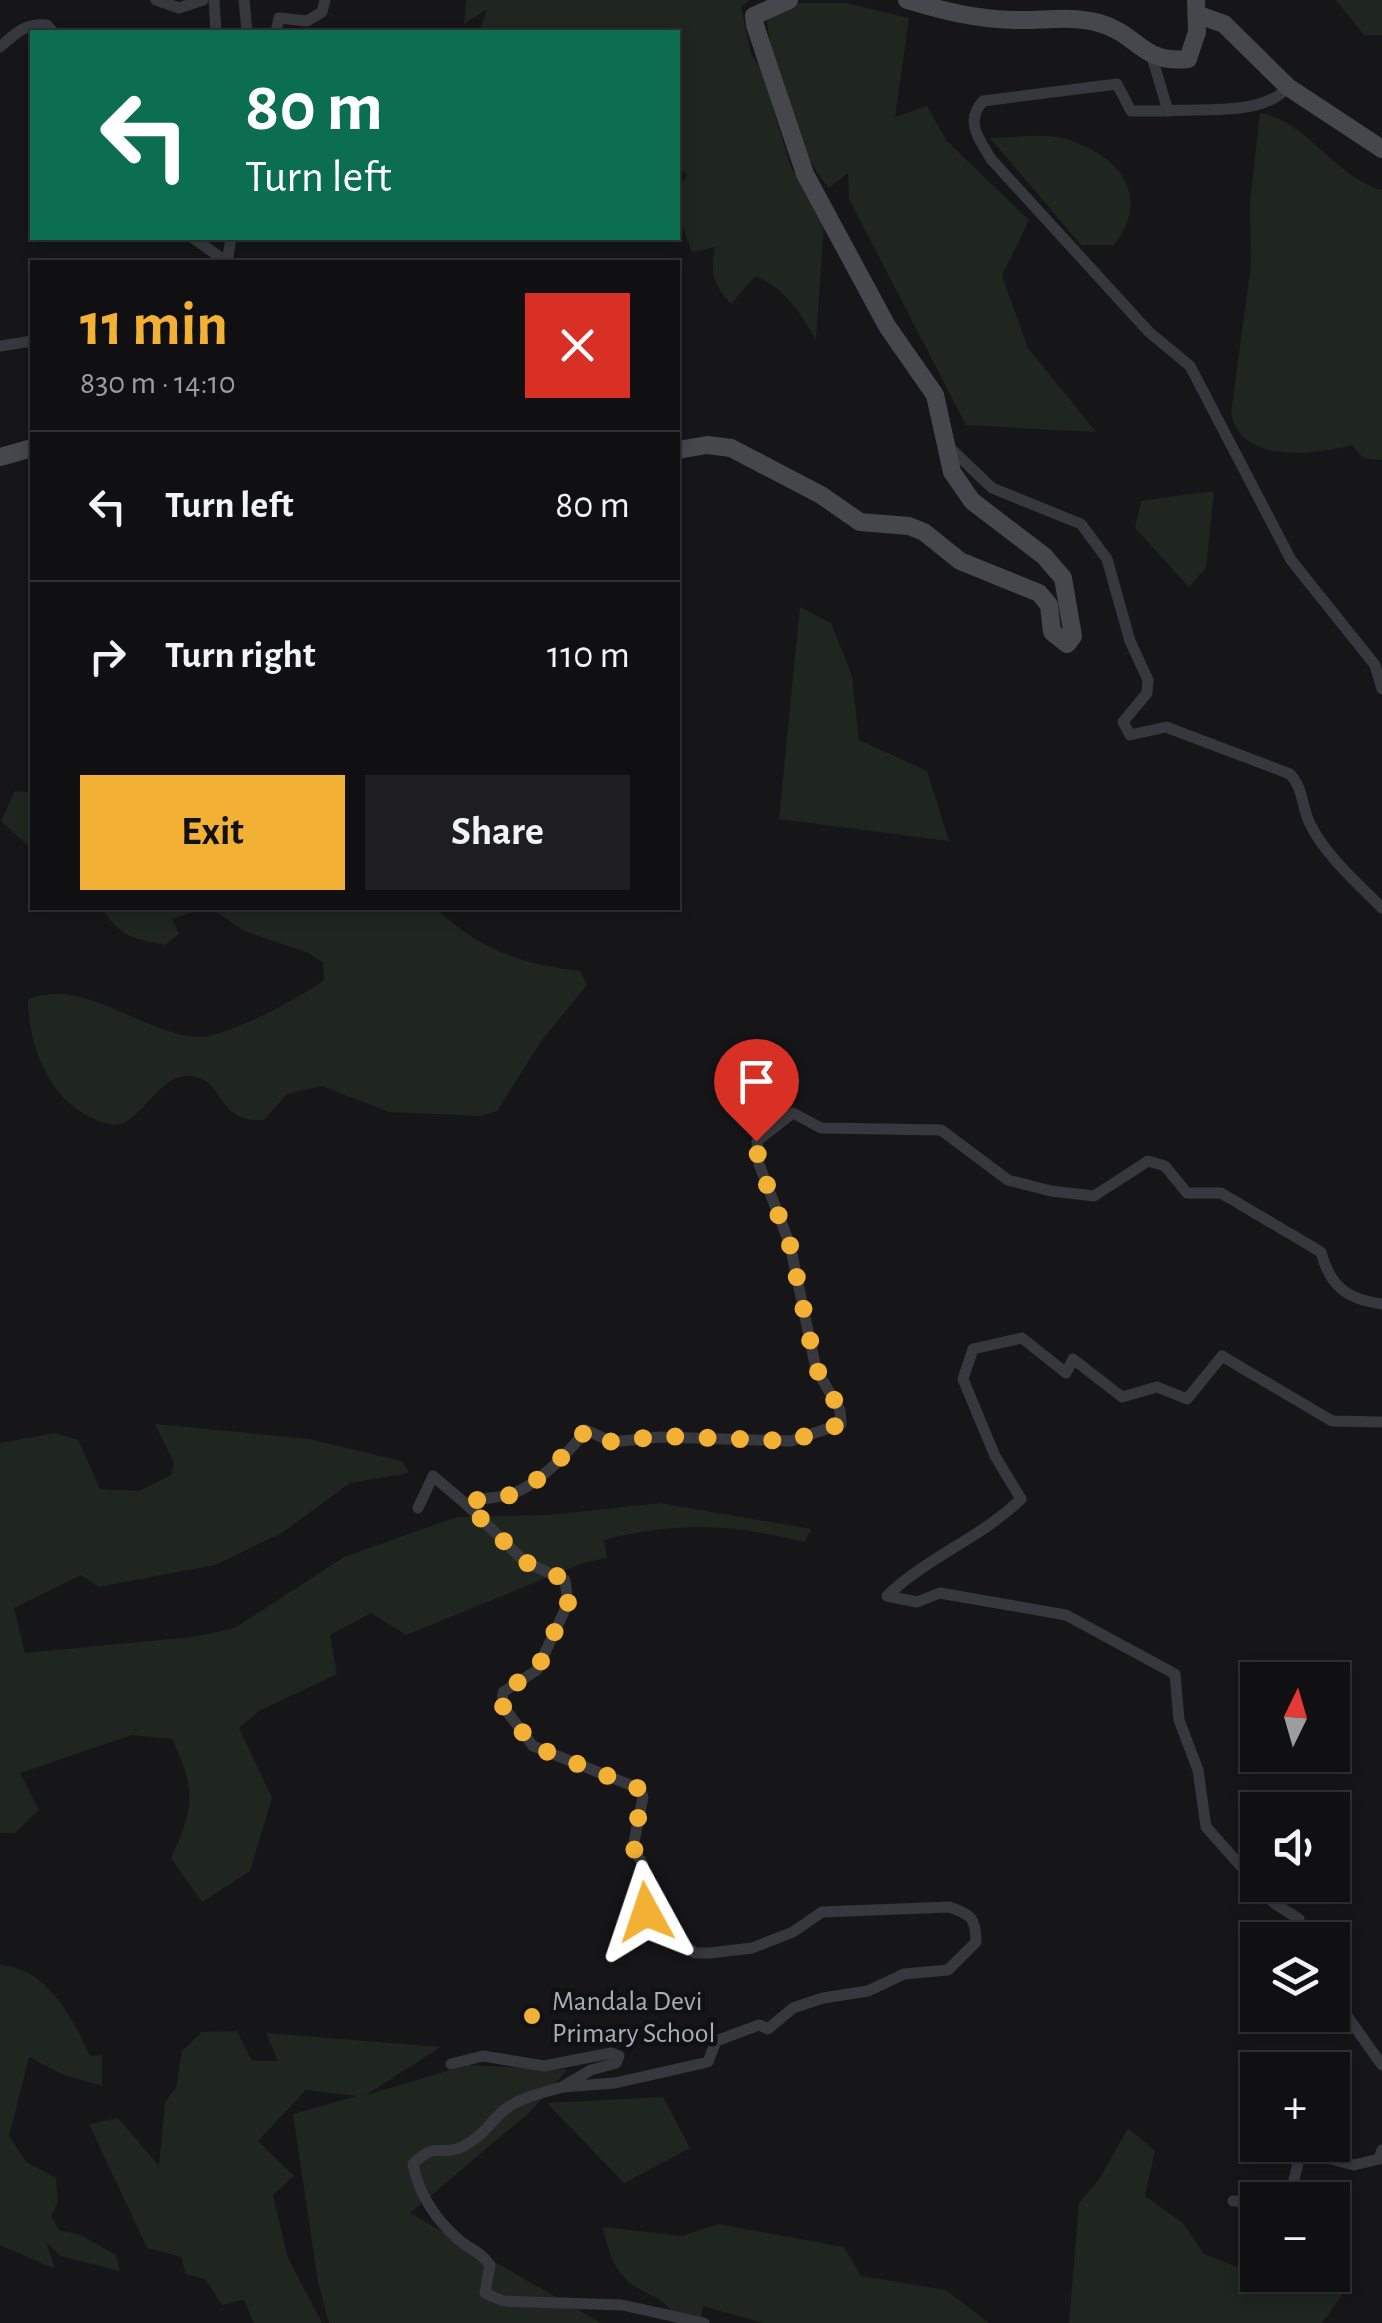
<!DOCTYPE html>
<html lang="en">
<head>
<meta charset="utf-8">
<style>
  :root { --surface:#101012; --page:#1e1e20; --text:#f1f3f6; --muted:#9c9d9f; --line:#303032; --accent:#f2b134 }
  body { margin:0; font-family:"Alegreya Sans",sans-serif; background:var(--page); color:var(--text); height:100vh; display:flex; flex-direction:column; font-size:38px; white-space:nowrap }
  * { box-sizing:border-box; margin:0 }
  p { font-size:32px; color:var(--muted) }
  .icon { flex:none; width:55px; height:55px; fill:none; stroke:currentColor; stroke-width:2; stroke-linecap:round; stroke-linejoin:round }
  .map { position:relative; flex:1; overflow:hidden }
  .details { position:absolute; left:30px; top:260px; width:650px; height:650px; display:flex; flex-direction:column; background:var(--surface); border-radius:0px; box-shadow:0 5px 15px #0003,0 0 0 2px var(--line) }
  .details>* { flex:none }
  .guide { position:absolute; left:30px; top:30px; width:650px; height:210px; border-radius:0px; box-shadow:0 5px 15px #0003,0 0 0 2px var(--line); background:#0b6e4f; color:#fff; overflow:hidden }
  .needle { width:65px; rotate:5deg }
  .buttons { position:absolute; left:1240px; top:1662px; display:grid; gap:20px }
  .buttons a { display:grid; place-items:center; width:110px; height:110px; border-radius:0px; background:var(--surface); box-shadow:0 5px 15px #0003,0 0 0 2px var(--line); font-size:50px }
  .pin { position:absolute; display:grid; place-items:center; width:85px; height:85px; color:#fff; margin:-102px -42px; border-radius:50% 50% 50% 0; rotate:-45deg; box-shadow:0 0 10px #0007 }
  .pin .icon { rotate:45deg }
  .me { position:absolute; width:110px; margin:-55px; rotate:355deg; stroke-linejoin:round; filter:drop-shadow(0 0 8px #0008) }
  .turn { display:flex; align-items:center; gap:35px; height:210px; padding:0 50px; font-size:45px }
  .turn .icon { width:130px; height:130px; stroke-width:2.5 }
  .turn b { display:block; font-size:70px; line-height:85px }
  .round { display:grid; place-items:center; flex:none; width:105px; height:105px; border-radius:0px; background:var(--page) }
  .head { display:flex; align-items:center; justify-content:space-between; height:170px; padding:0 50px }
  h1 { font-size:60px; font-weight:700; line-height:75px; color:var(--accent) }
  .action { display:flex; gap:20px; margin-top:auto; padding:20px 50px }
  .action a { flex:1; height:115px; border-radius:0px; background:var(--accent); color:#111; font-size:40px; font-weight:700; line-height:115px; text-align:center }
  .action a+a { background:var(--page); color:var(--text) }
  ul { padding:0; list-style:none }
  li { display:flex; align-items:center; gap:30px; height:150px; padding:0 50px; border-top:2px solid var(--line) }
  li div { flex:1 }
  li b { display:block; font-size:38px }
  li em { font-style:normal }
  .map>svg:first-child { display:block }
</style>
</head>
<body>
<div class="map">
<svg width="1382" height="2323" viewBox="0 0 1382 2323">
  <rect width="100%" height="100%" fill="#161618"/>
  <g fill="#1e261f">
    <path d="M466 0H750L741 7 751 54 761 69 791 167 824 223 816 340C802 315 782 285 755 276L731 304C713 284 710 273 715 247L692 252C682 225 669 201 687 175L678 166V32H479L487 9 464 24Z"/>
    <polygon points="1336,0 1382,0 1382,35 1364,35"/>
    <path d="M781 3H846L909 18 895 117 927 106 947 141 1029 220 1002 276 1028 348 1096 432 966 425 849 199 848 173 829 188C805 161 797 129 788 96 781 69 769 49 767 21Z"/>
    <path d="M1260 113C1308 121 1334 177 1382 190V460L1363 458 1352 445C1314 455 1242 464 1231 414L1251 265 1250 201Z"/>
    <path d="M990 138C1014 138 1047 132 1069 140 1120 157 1152 196 1114 245H1081Z"/>
    <polygon points="1204,492 1214,492 1206,568 1189,587 1135,528 1141,501"/>
    <polygon points="800,607 831,623 852,676 859,740 927,771 949,841 779,819"/>
    <polygon points="15,791 32,792 32,849 1,821"/>
    <path d="M102 908H436C477 949 524 965 580 971L587 985 542 1040 497 1111 481 1116 389 1112 322 1086 287 1094 264 1120C216 1124 225 1079 191 1076 162 1073 147 1112 123 1123 114 1127 102 1123 94 1119 49 1100 28 1045 28 999 86 977 140 1033 198 1037 223 1039 304 996 324 980L323 963 309 953 244 931 216 912 199 910 172 919 179 934 165 945C134 939 118 936 102 908Z"/>
    <path d="M155 1424 309 1439 402 1461 409 1473 350 1483 282 1533 215 1565 98 1587 81 1575 14 1608 25 1653 192 1637 235 1628 344 1557 457 1517 550 1515 660 1503 811 1529 805 1542C731 1524 678 1521 604 1540L607 1558 583 1563 406 1635 371 1613 330 1635 337 1674 259 1711 239 1728 272 1798 250 1871 202 1902 171 1858C195 1807 196 1790 172 1739L132 1735 20 1773 39 1810 15 1833H0V1443L55 1433 78 1440 100 1489 139 1491 171 1475 174 1463Z"/>
    <path d="M0 1965C46 1967 73 2018 90 2056L102 2055V2086L64 2075 29 2057 9 2136 26 2162 56 2178 58 2202 51 2216 59 2230 81 2235 116 2255 120 2271 60 2256 46 2242 55 2269 0 2245Z"/>
    <polygon points="237,2031 252,2061 278,2061 266,2033 441,2047 366,2095 468,2065 567,2070 530,2112 410,2213 601,2323 329,2323 318,2282 293,2114 357,2096 306,2090 258,2141 294,2176 273,2195 288,2258 322,2323 254,2323 244,2300 222,2305 205,2279 186,2274 181,2257 147,2248 89,2124 118,2118 159,2166 165,2102 176,2088 182,2051 202,2032"/>
    <polygon points="663,2097 690,2148 624,2183 547,2103"/>
    <polygon points="1128,2128 1155,2151 1145,2196 1183,2223 1204,2254 1237,2267 1257,2257 1258,2275 1332,2275 1336,2254 1343,2294 1322,2323 1069,2323 1079,2203 1100,2178"/>
    <path d="M718 2224 844 2247 861 2276 946 2290 989 2323H763L703 2306 700 2319 672 2313C663 2296 647 2296 633 2285 614 2272 607 2249 603 2227L682 2236Z"/>
  </g>
  <g fill="none" stroke-linecap="round" stroke-linejoin="round">
    <g stroke="#37383d" stroke-width="11">
      <polyline points="156,0 179,8 203,0"/>
      <polyline points="214,0 216,32"/>
      <polyline points="244,0 247,32"/>
      <polyline points="276,32 279,18 307,21 322,12 325,0"/>
      <path d="M0 47C16 33 25 23 47 25L53 32"/>
      <path d="M1152 57 1168 111H1131L1117 84 983 101C965 121 978 138 991 159L1149 332 1190 366 1291 560 1375 665 1382 689"/>
      <path d="M1168 111C1204 108 1263 116 1288 87"/>
      <polyline points="193,238 227,262"/>
      <polyline points="227,262 231,238"/>
      <polyline points="0,346 32,341"/>
      <path d="M946 444 992 488 1081 524 1107 559 1130 641 1148 680 1147 693 1123 722 1130 735 1166 727 1290 774C1304 789 1301 806 1310 824 1326 856 1357 883 1382 908"/>
      <path d="M418 1508 433 1476 466 1504C484 1495 504 1500 521 1490 544 1478 571 1450 586 1430L612 1442 660 1437 791 1441 841 1424 840 1410 816 1369 790 1245 759 1164 757 1141 793 1113 821 1128 941 1130 1008 1180 1051 1191 1094 1196 1148 1161 1165 1166 1187 1193H1221L1321 1252C1330 1286 1346 1299 1382 1304"/>
      <path d="M1295 1940 1299 1919 1274 1903 1206 1827 1198 1770 1179 1720 1175 1674 1066 1615 940 1593 917 1602 887 1596C927 1557 981 1538 1021 1499L995 1456 963 1379 973 1349 1022 1338 1066 1373 1073 1359 1122 1397 1157 1387 1187 1399 1222 1356 1332 1421 1382 1422"/>
      <polyline points="1332,1995 1382,2065"/>
      <path d="M451 2064 483 2056 544 2066 611 2053 619 2056 616 2063 591 2070 562 2087 615 2083 708 2062 716 2041 759 2025 768 2029 793 2008 823 1998 868 1991 904 1974 948 1970 976 1942C976 1918 971 1914 949 1907L822 1912 793 1932 752 1948 710 1953H695L646 1912 643 1865 633 1847 643 1797 640 1789 533 1746 502 1705 503 1692 537 1670 568 1603 565 1580 525 1562 466 1504"/>
      <path d="M562 2087C543 2093 518 2098 503 2111 488 2125 481 2138 462 2147 440 2157 437 2140 413 2164 419 2195 435 2219 459 2240 471 2250 480 2251 490 2265L485 2293 503 2301 622 2305 704 2323"/>
      <polyline points="1266,2200 1292,2188 1301,2151 1354,2165 1379,2159 1382,2150"/>
      <polyline points="1233,2201 1258,2202"/>
    </g>
    <g stroke="#45474d" stroke-width="18">
      <path d="M907 0C943 11 976 19 1014 20 1042 21 1072 15 1099 23 1139 34 1141 64 1188 59L1197 32 1196 0"/>
      <polyline points="1199,15 1224,24 1288,87 1382,149"/>
      <polyline points="678,450 707,445 731,448 821,495 860,522 909,526 924,532 960,561 1039,593 1049,605 1052,632 1067,644 1073,636 1063,578 1044,556 972,501 952,472 935,395 887,326 805,174 755,25 754,16 789,0"/>
      <polyline points="0,457 32,448"/>
    </g>
  </g>
  <g fill="none" stroke-linecap="round" stroke-linejoin="round">
    <path stroke="#f2b134" stroke-width="18" stroke-dasharray="0 32.4" d="M646 1912 643 1865 633 1847 642 1796 640 1789 533 1746 502 1705 503 1692 537 1670 568 1603 566 1580 525 1562 466 1504C484 1495 504 1500 521 1491 543 1478 571 1449 586 1430L612 1442 660 1436 791 1441 841 1424 840 1410 816 1368 790 1245 759 1164 756 1141"/>
  </g>
  <circle fill="#f2b134" stroke="#111113" stroke-width="4" cx="532" cy="2016" r="10"/>
  <g text-anchor="middle" stroke-width="9" stroke-linejoin="round" paint-order="stroke">
    <g font-size="28" fill="#a8adb8" stroke="#111113" text-anchor="start">
      <text x="552" y="2010">Mandala Devi<tspan x="552" dy="32">Primary School</tspan></text>
    </g>
  </g>
</svg>
<div class="buttons">
<a><svg class="needle" viewBox="-14 -14 28 28"><path d="M0-13l5 13h-10z" fill="#e53935"/><path d="M0 13l5-13h-10z" fill="#9c9d9f"/></svg></a>
<a><svg class="icon" aria-label="sound" viewBox="0 0 24 24"><path d="M4 9h4l5-4v14l-5-4H4zM17 9q2 3 0 6"/></svg></a>
<a><svg class="icon" aria-label="layers" viewBox="0 0 24 24"><path d="M12 4l9 5-9 5-9-5zM3 14l9 5 9-5"/></svg></a>
<a>+</a>
<a>−</a>
</div>
<div class="pin" style="left:756px;top:1141px;background:#d93025"><svg class="icon" aria-label="arrive" viewBox="0 0 24 24"><path d="M6 21V4h12l-3 4 3 4H6"/></svg></div>
<svg class="me" style="left:646px;top:1912px" viewBox="-20 -20 40 40"><path d="M0-17L14 15 0 8-14 15z" fill="#f2b134" stroke="#fff" stroke-width="4"/></svg>
<div class="guide">
<div class="turn"><svg class="icon" aria-label="left" viewBox="0 0 24 24"><path d="M17 20v-9H6M10 6l-5 5 5 5"/></svg><div><b>80 m</b>Turn left</div></div>
</div>
<section class="details">
<div class="head"><div><h1>11 min</h1><p>830 m · 14:10</p></div><a class="round" style="background:#d93025;color:#fff"><svg class="icon" aria-label="close" viewBox="0 0 24 24"><path d="M6 6l12 12M18 6L6 18"/></svg></a></div>
<ul>
<li><svg class="icon" aria-label="left" viewBox="0 0 24 24"><path d="M17 20v-9H6M10 6l-5 5 5 5"/></svg><div><b>Turn left</b></div><em>80 m</em></li>
<li><svg class="icon" aria-label="right" viewBox="0 0 24 24"><path d="M7 20v-9h11M14 6l5 5-5 5"/></svg><div><b>Turn right</b></div><em>110 m</em></li>
</ul>
<div class="action"><a>Exit</a><a>Share</a></div>
</section>
</div>
</body>
</html>
